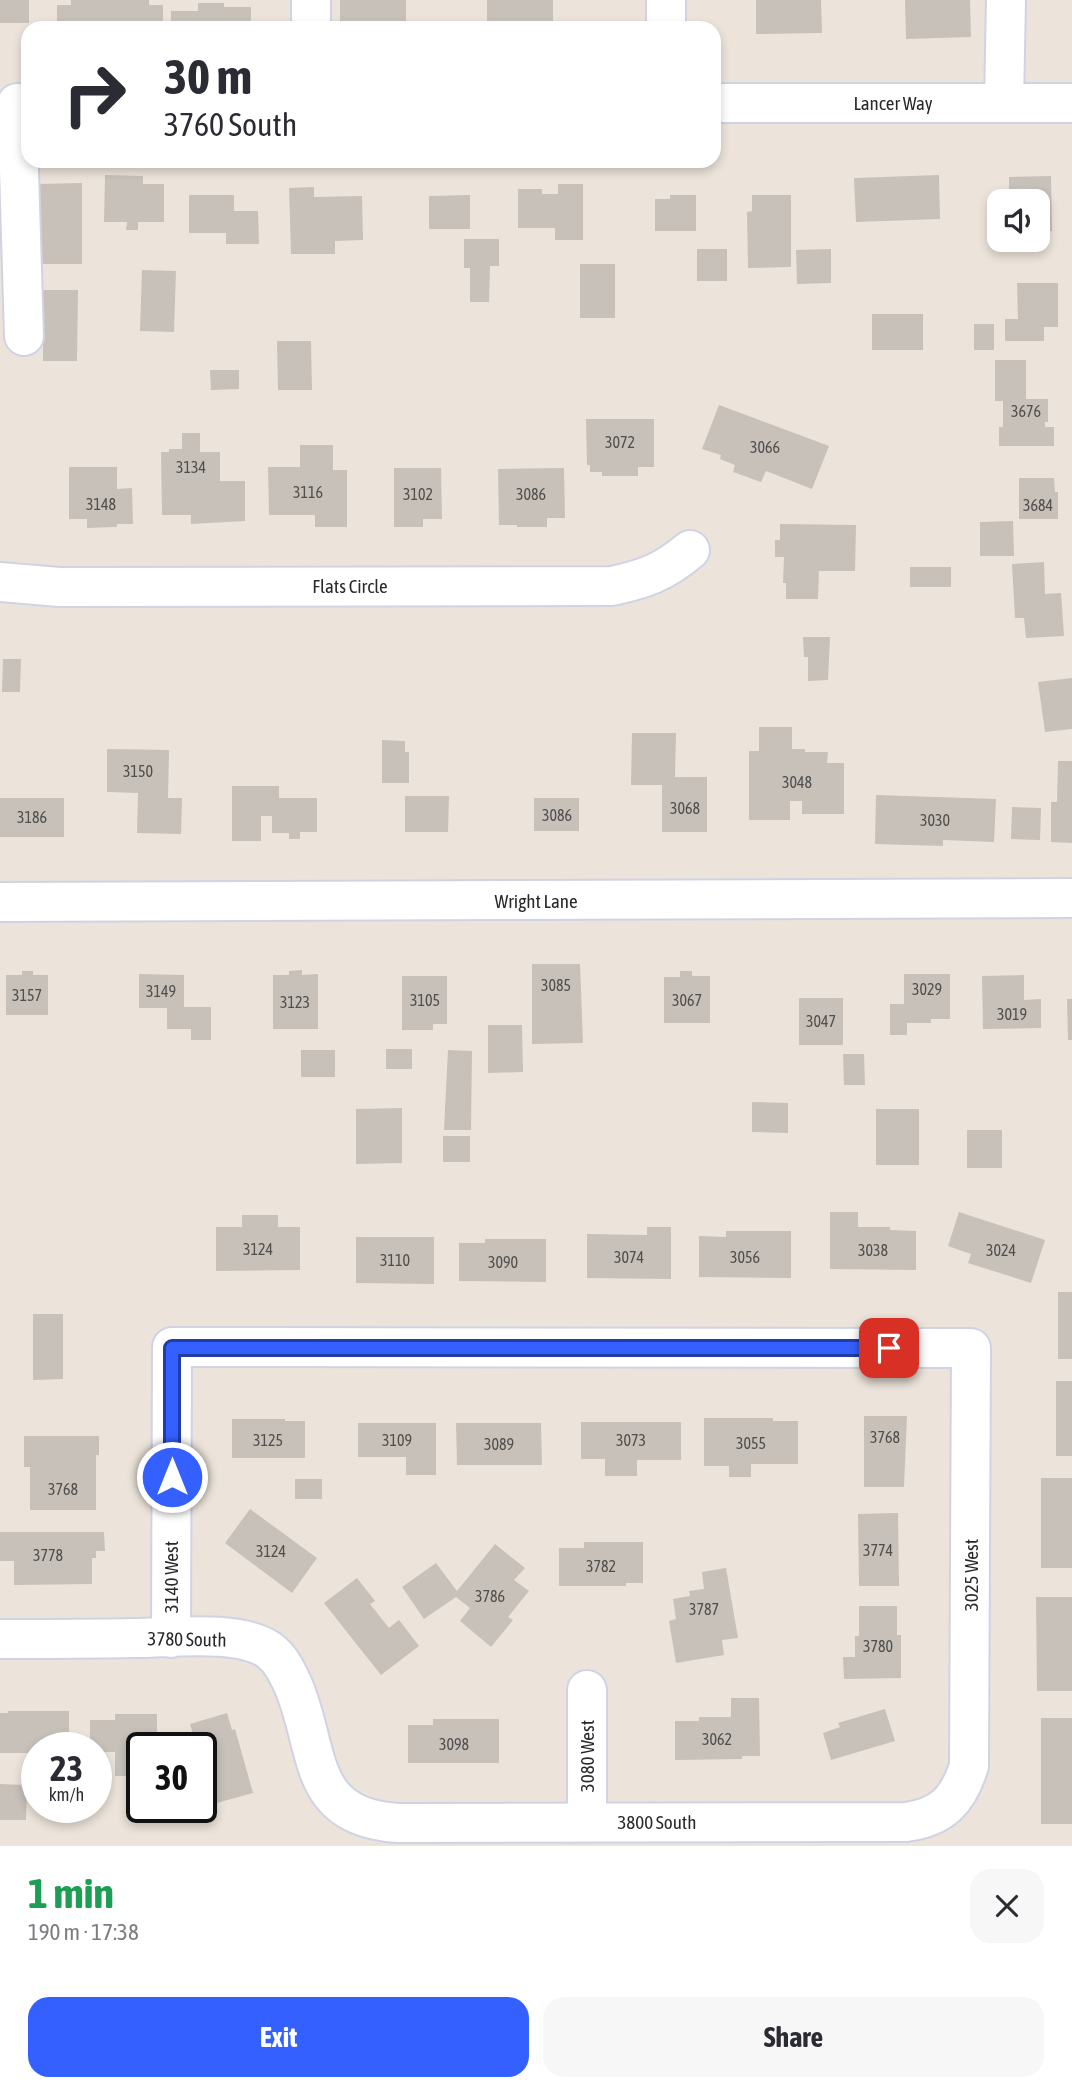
<!DOCTYPE html>
<html lang="en">
<head>
<meta charset="utf-8">
<style>
  :root { --surface:#fff; --page:#f7f7f7; --text:#2b2b33; --muted:#7c7c81; --accent:#3460ff }
  body { margin:0; font-family:"Asap Condensed",sans-serif; background:var(--page); color:var(--text); height:100vh; display:flex; flex-direction:column; font-size:26px; white-space:nowrap }
  * { box-sizing:border-box; margin:0 }
  p { font-size:23px; color:var(--muted) }
  .icon { flex:none; width:38px; height:38px; fill:none; stroke:currentColor; stroke-width:2; stroke-linecap:round; stroke-linejoin:round }
  .map { position:relative; height:1846px; overflow:hidden }
  .side { display:flex; flex-direction:column; background:var(--surface); flex:1 }
  .side>* { flex:none }
  .top-card { position:absolute; left:21px; top:21px; width:700px; height:147px; border-radius:21px; box-shadow:0 4px 10px #0003; background:#fff; color:var(--text); overflow:hidden }
  .tools { position:absolute; left:987px; top:189px; display:grid; gap:14px }
  .tools a { display:grid; place-items:center; width:63px; height:63px; border-radius:14px; background:var(--surface); box-shadow:0 4px 10px #0003; font-size:35px }
  .speed { position:absolute; left:21px; top:1732px; display:flex; gap:14px; font-size:35px; font-weight:700; text-align:center }
  .speed>* { display:grid; place-content:center; width:91px; height:91px; border-radius:50%; background:var(--surface); box-shadow:0 4px 10px #0003; line-height:1 }
  .speed small { font-size:18px; font-weight:400 }
  .speed .limit { border:4px solid #111; border-radius:10px; background:#fff; color:#111 }
  .pin { position:absolute; display:grid; place-items:center; width:60px; height:60px; color:#fff; margin:-30px; border-radius:14px; box-shadow:0 4px 10px #0006 }
  .me { position:absolute; width:77px; margin:-38px; rotate:0deg; stroke-linejoin:round; filter:drop-shadow(0 0 5px #0008) }
  .turn { display:flex; align-items:center; gap:24px; height:147px; padding:0 28px; font-size:32px }
  .turn .icon { width:91px; height:91px; stroke-width:2.5 }
  .turn b { display:block; font-size:49px; line-height:60px }
  .round { display:grid; place-items:center; flex:none; width:74px; height:74px; border-radius:21px; background:var(--page) }
  .summary { display:flex; align-items:center; justify-content:space-between; height:119px; padding:0 28px }
  h1 { font-size:42px; font-weight:700; line-height:52px; color:#1e9e55 }
  .cta { display:flex; gap:14px; margin-top:auto; padding:14px 28px }
  .cta a { flex:1; height:80px; border-radius:21px; background:var(--accent); color:#fff; font-size:28px; font-weight:700; line-height:80px; text-align:center }
  .cta a+a { background:var(--page); color:var(--text) }
  .map>svg:first-child { display:block }
</style>
</head>
<body>
<div class="map">
<svg width="1072" height="1846" viewBox="0 0 1072 1846">
  <rect width="100%" height="100%" fill="#ece4da"/>
  <g fill="#c7c1ba">
    <rect x="0" y="0" width="29" height="23"/>
    <polygon points="71,0 149,0 149,5 163,5 163,28 57,28 57,5 71,5"/>
    <rect x="340" y="0" width="66" height="28"/>
    <rect x="487" y="0" width="66" height="28"/>
    <polygon points="756,0 821,0 822,33 756,34"/>
    <polygon points="905,0 970,0 971,37 906,39"/>
    <polygon points="198,3 224,3 224,7 251,7 251,28 171,28 171,11 198,11"/>
    <polygon points="105,175 143,176 143,184 164,184 164,222 138,222 138,230 126,230 127,222 104,222"/>
    <polygon points="939,175 940,219 856,222 854,178"/>
    <polygon points="1051,176 1052,231 1038,232 1038,201 1009,201 1009,177"/>
    <polygon points="82,183 82,264 36,264 36,184"/>
    <polygon points="558,184 583,184 583,240 555,240 555,228 518,228 518,189 542,189 542,194 558,194"/>
    <polygon points="314,187 314,197 362,196 363,240 335,241 335,254 291,254 289,188"/>
    <polygon points="189,195 234,195 234,211 258,211 259,244 226,244 226,233 189,233"/>
    <polygon points="470,195 470,229 429,229 429,196"/>
    <polygon points="670,195 696,195 696,231 655,231 655,199 670,199"/>
    <polygon points="752,195 791,195 791,267 748,268 747,212 752,211"/>
    <polygon points="464,239 499,239 499,266 490,266 489,302 470,302 470,268 464,268"/>
    <rect x="697" y="249" width="30" height="32"/>
    <polygon points="831,249 831,283 797,284 796,250"/>
    <rect x="580" y="264" width="35" height="54"/>
    <polygon points="142,270 176,271 174,332 140,331"/>
    <polygon points="1017,283 1058,283 1058,327 1044,327 1044,341 1005,341 1005,319 1018,319"/>
    <polygon points="43,290 78,290 77,361 43,361"/>
    <rect x="872" y="314" width="51" height="36"/>
    <rect x="974" y="324" width="20" height="26"/>
    <polygon points="277,341 311,341 312,390 278,390"/>
    <polygon points="995,360 1026,360 1026,399 1048,399 1048,422 1045,422 1045,427 1054,427 1054,446 999,446 999,427 1003,427 1003,401 995,401"/>
    <polygon points="210,370 239,370 239,389 211,390"/>
    <polygon points="719,405 829,446 812,489 766,471 761,482 733,472 735,465 720,459 721,455 702,449"/>
    <polygon points="586,419 654,419 654,467 638,467 638,476 602,476 602,472 590,472 590,465 587,465"/>
    <polygon points="182,433 200,433 200,452 220,452 220,481 245,481 245,521 191,524 191,515 162,515 161,452 169,452 169,449 182,449"/>
    <polygon points="300,445 333,445 333,470 347,470 347,527 315,527 315,515 269,515 268,467 300,467"/>
    <polygon points="69,467 117,467 117,489 132,488 133,524 117,524 117,527 87,528 87,519 69,519"/>
    <polygon points="394,468 441,468 442,519 423,519 423,527 394,527"/>
    <polygon points="564,468 565,518 547,518 547,527 517,527 517,525 499,525 498,469"/>
    <polygon points="1019,478 1054,478 1055,492 1058,492 1058,519 1019,519"/>
    <polygon points="1013,521 1014,556 980,556 980,522"/>
    <polygon points="780,524 856,525 855,571 819,571 818,599 786,599 786,583 783,583 784,557 775,557 775,540 780,540"/>
    <polygon points="1044,562 1045,594 1061,593 1064,636 1026,638 1024,618 1015,618 1012,564"/>
    <rect x="910" y="567" width="41" height="20"/>
    <polygon points="803,637 830,637 828,680 808,681 808,657 804,657"/>
    <polygon points="3,659 21,659 20,692 2,692"/>
    <polygon points="1072,678 1072,729 1045,732 1038,682"/>
    <polygon points="759,727 792,727 792,749 805,749 805,752 828,752 827,763 844,763 844,814 802,814 802,801 790,801 790,820 749,820 749,751 759,751"/>
    <polygon points="632,733 676,733 675,777 707,777 707,832 662,832 662,785 631,785"/>
    <polygon points="382,740 405,741 405,752 409,752 409,783 382,783"/>
    <polygon points="107,749 169,750 168,798 182,798 181,834 137,833 138,793 107,792"/>
    <polygon points="1058,761 1072,761 1072,843 1051,842 1051,802 1057,802"/>
    <polygon points="232,786 279,786 279,798 317,798 317,832 300,832 300,839 289,839 289,833 272,833 272,816 261,816 261,841 232,841"/>
    <polygon points="876,795 996,799 994,842 943,840 943,846 875,844"/>
    <polygon points="405,796 449,796 448,832 405,832"/>
    <rect x="0" y="798" width="64" height="39"/>
    <rect x="534" y="798" width="45" height="33"/>
    <polygon points="1012,807 1041,808 1040,840 1011,839"/>
    <polygon points="532,964 580,964 583,1043 532,1044"/>
    <polygon points="302,970 302,975 318,974 318,1029 273,1029 273,975 289,975 289,971"/>
    <polygon points="22,971 33,971 33,975 48,975 48,1015 6,1015 6,975 22,975"/>
    <polygon points="680,971 692,971 692,976 710,976 710,1023 664,1023 664,977 680,977"/>
    <polygon points="139,974 184,975 184,1007 211,1007 211,1040 191,1040 191,1029 167,1029 167,1008 139,1008"/>
    <polygon points="904,974 950,974 950,1019 931,1019 931,1023 907,1023 907,1035 890,1035 890,1004 904,1004"/>
    <polygon points="1024,975 1024,1000 1041,999 1041,1028 983,1029 982,976"/>
    <polygon points="402,976 447,976 447,1024 433,1024 433,1030 402,1030"/>
    <rect x="799" y="998" width="44" height="47"/>
    <polygon points="1067,999 1072,999 1072,1040 1068,1040"/>
    <polygon points="488,1025 522,1025 523,1072 488,1073"/>
    <rect x="386" y="1049" width="26" height="20"/>
    <rect x="301" y="1050" width="34" height="27"/>
    <polygon points="448,1050 472,1051 471,1130 444,1130"/>
    <polygon points="843,1054 864,1054 865,1085 844,1085"/>
    <polygon points="752,1102 788,1103 788,1133 752,1132"/>
    <polygon points="402,1108 402,1163 356,1164 356,1109"/>
    <rect x="876" y="1109" width="43" height="56"/>
    <rect x="967" y="1130" width="35" height="38"/>
    <rect x="443" y="1136" width="27" height="26"/>
    <polygon points="830,1212 858,1212 858,1227 890,1227 890,1230 916,1231 916,1270 830,1269"/>
    <polygon points="959,1212 1045,1240 1031,1283 968,1263 971,1254 948,1246"/>
    <polygon points="242,1215 278,1215 278,1227 300,1227 300,1270 216,1271 216,1227 242,1227"/>
    <polygon points="647,1227 671,1227 671,1279 587,1278 587,1234 647,1235"/>
    <polygon points="726,1231 791,1231 791,1278 699,1277 699,1236 726,1237"/>
    <polygon points="356,1237 434,1237 434,1284 356,1283"/>
    <polygon points="485,1239 546,1239 546,1282 459,1281 459,1243 485,1243"/>
    <rect x="1058" y="1292" width="14" height="67"/>
    <polygon points="33,1314 63,1314 63,1379 33,1380"/>
    <rect x="1056" y="1381" width="16" height="75"/>
    <polygon points="864,1416 907,1416 904,1487 864,1487"/>
    <polygon points="704,1418 773,1418 773,1421 798,1421 798,1464 751,1464 751,1477 729,1477 729,1466 704,1466"/>
    <polygon points="232,1419 285,1419 285,1421 305,1421 305,1458 232,1458"/>
    <polygon points="581,1422 681,1422 681,1460 637,1460 637,1476 605,1476 605,1459 581,1459"/>
    <polygon points="358,1423 436,1423 436,1475 406,1475 406,1457 358,1457"/>
    <polygon points="456,1423 541,1423 542,1465 457,1465"/>
    <polygon points="24,1436 99,1436 99,1455 96,1455 96,1510 30,1510 30,1467 24,1467"/>
    <rect x="1041" y="1478" width="31" height="90"/>
    <rect x="295" y="1479" width="27" height="20"/>
    <polygon points="250,1509 317,1558 292,1593 225,1543"/>
    <polygon points="898,1513 899,1586 859,1586 858,1514"/>
    <polygon points="0,1532 104,1532 105,1551 96,1551 96,1558 92,1558 92,1584 14,1585 14,1561 0,1561"/>
    <polygon points="584,1542 643,1542 643,1583 626,1583 626,1586 559,1586 559,1548 584,1548"/>
    <polygon points="495,1544 525,1568 514,1580 529,1591 508,1617 513,1620 491,1647 460,1621 470,1608 456,1597 424,1619 402,1587 436,1563 457,1591"/>
    <polygon points="726,1568 738,1638 722,1640 724,1655 676,1663 669,1621 676,1619 673,1599 690,1596 689,1591 704,1589 702,1572"/>
    <polygon points="357,1578 375,1601 370,1604 389,1628 399,1620 419,1646 381,1675 324,1603"/>
    <polygon points="1036,1597 1072,1597 1072,1691 1037,1691"/>
    <polygon points="859,1606 897,1606 897,1635 901,1635 901,1678 844,1679 843,1657 855,1657 855,1636 859,1636"/>
    <polygon points="731,1698 759,1698 760,1756 742,1756 742,1759 675,1760 675,1721 699,1721 699,1717 731,1717"/>
    <polygon points="885,1709 895,1741 831,1760 823,1733 840,1727 838,1723"/>
    <polygon points="8,1711 69,1711 69,1748 37,1748 37,1753 0,1753 0,1713 8,1713"/>
    <polygon points="227,1713 232,1730 235,1729 253,1793 213,1804 201,1763 201,1748 197,1748 190,1724"/>
    <polygon points="115,1714 157,1714 157,1745 159,1745 159,1748 142,1748 142,1776 115,1776 115,1752 96,1752 96,1748 90,1748 90,1720 115,1720"/>
    <rect x="1041" y="1718" width="31" height="106"/>
    <polygon points="433,1719 499,1719 499,1763 408,1763 408,1725 433,1725"/>
    <rect x="96" y="1775" width="7" height="30"/>
    <polygon points="0,1784 27,1785 26,1820 0,1820"/>
  </g>
  <g fill="none" stroke-linecap="round" stroke-linejoin="round">
    <defs>
      <g id="minor">
        <polyline points="666,0 666,28"/>
        <polyline points="311,28 311,0"/>
        <polyline points="17,103 24,336"/>
        <polyline points="714,103 1072,103"/>
        <polyline points="1004,103 1006,0"/>
        <path d="M0 582 59 587 612 586C645 579 664 572 690 550"/>
        <polyline points="0,902 1072,898"/>
        <path d="M0 1639C44 1639 89 1639 133 1638 170 1638 238 1629 269 1650 281 1659 287 1672 293 1685 321 1750 305 1817 397 1823L906 1822C943 1817 958 1800 969 1766L971 1348 172 1347 171 1638"/>
        <polyline points="587,1690 587,1822"/>
      </g>
    </defs>
    <use href="#minor" stroke="#cfd3e3" stroke-width="42"/>
    <use href="#minor" stroke="#fff" stroke-width="38"/>
  </g>
  <g fill="none" stroke-linecap="round" stroke-linejoin="round">
    <defs>
      <polyline id="route" points="172,1477 172,1348 889,1348"/>
    </defs>
    <use href="#route" stroke="#223ea6" stroke-width="18"/>
    <use href="#route" stroke="#3460ff" stroke-width="12"/>
  </g>
  <g text-anchor="middle" stroke-width="7" stroke-linejoin="round" paint-order="stroke">
    <g font-size="16" fill="#504f4d">
      <text x="1026" y="417">3676</text>
      <text x="620" y="448">3072</text>
      <text x="765" y="453">3066</text>
      <text x="191" y="473">3134</text>
      <text x="308" y="498">3116</text>
      <text x="418" y="500">3102</text>
      <text x="531" y="500">3086</text>
      <text x="101" y="510">3148</text>
      <text x="1038" y="511">3684</text>
      <text x="138" y="777">3150</text>
      <text x="797" y="788">3048</text>
      <text x="685" y="814">3068</text>
      <text x="557" y="821">3086</text>
      <text x="32" y="823">3186</text>
      <text x="935" y="826">3030</text>
      <text x="556" y="991">3085</text>
      <text x="927" y="995">3029</text>
      <text x="161" y="997">3149</text>
      <text x="27" y="1001">3157</text>
      <text x="425" y="1006">3105</text>
      <text x="687" y="1006">3067</text>
      <text x="295" y="1008">3123</text>
      <text x="1012" y="1020">3019</text>
      <text x="821" y="1027">3047</text>
      <text x="258" y="1255">3124</text>
      <text x="873" y="1256">3038</text>
      <text x="1001" y="1256">3024</text>
      <text x="629" y="1263">3074</text>
      <text x="745" y="1263">3056</text>
      <text x="395" y="1266">3110</text>
      <text x="503" y="1268">3090</text>
      <text x="885" y="1443">3768</text>
      <text x="268" y="1446">3125</text>
      <text x="397" y="1446">3109</text>
      <text x="631" y="1446">3073</text>
      <text x="751" y="1449">3055</text>
      <text x="499" y="1450">3089</text>
      <text x="63" y="1495">3768</text>
      <text x="878" y="1556">3774</text>
      <text x="271" y="1557">3124</text>
      <text x="48" y="1561">3778</text>
      <text x="601" y="1572">3782</text>
      <text x="490" y="1602">3786</text>
      <text x="704" y="1615">3787</text>
      <text x="878" y="1652">3780</text>
      <text x="717" y="1745">3062</text>
      <text x="454" y="1750">3098</text>
    </g>
    <g font-size="19" fill="#292929" stroke="#fff">
      <text x="893" y="110">Lancer Way</text>
      <text x="350" y="593">Flats Circle</text>
      <text x="536" y="908">Wright Lane</text>
      <text transform="translate(971 1575) rotate(-90)" y="7">3025 West</text>
      <text transform="translate(171 1577) rotate(-90)" y="7">3140 West</text>
      <text transform="translate(187 1639) rotate(1)" y="7">3780 South</text>
      <text transform="translate(587 1756) rotate(-90)" y="7">3080 West</text>
      <text x="657" y="1829">3800 South</text>
    </g>
  </g>
</svg>
<div class="tools">
<a><svg class="icon" aria-label="sound" viewBox="0 0 24 24"><path d="M4 9h4l5-4v14l-5-4H4zM17 9q2 3 0 6"/></svg></a>
</div>
<div class="speed"><div>23<small>km/h</small></div><div class="limit">30</div></div>
<div class="pin" style="left:889px;top:1348px;background:#d93025"><svg class="icon" aria-label="arrive" viewBox="0 0 24 24"><path d="M6 21V4h12l-3 4 3 4H6"/></svg></div>
<svg class="me" style="left:172px;top:1477px" viewBox="-20 -20 40 40"><circle r="17" fill="#3460ff" stroke="#fff" stroke-width="3"/><path d="M0-11L8 9 0 5-8 9z" fill="#fff"/></svg>
<div class="top-card">
<div class="turn"><svg class="icon" aria-label="right" viewBox="0 0 24 24"><path d="M7 20v-9h11M14 6l5 5-5 5"/></svg><div><b>30 m</b>3760 South</div></div>
</div>
</div>
<section class="side">
<div class="summary"><div><h1>1 min</h1><p>190 m · 17:38</p></div><a class="round"><svg class="icon" aria-label="close" viewBox="0 0 24 24"><path d="M6 6l12 12M18 6L6 18"/></svg></a></div>
<div class="cta"><a>Exit</a><a>Share</a></div>
</section>
</body>
</html>
